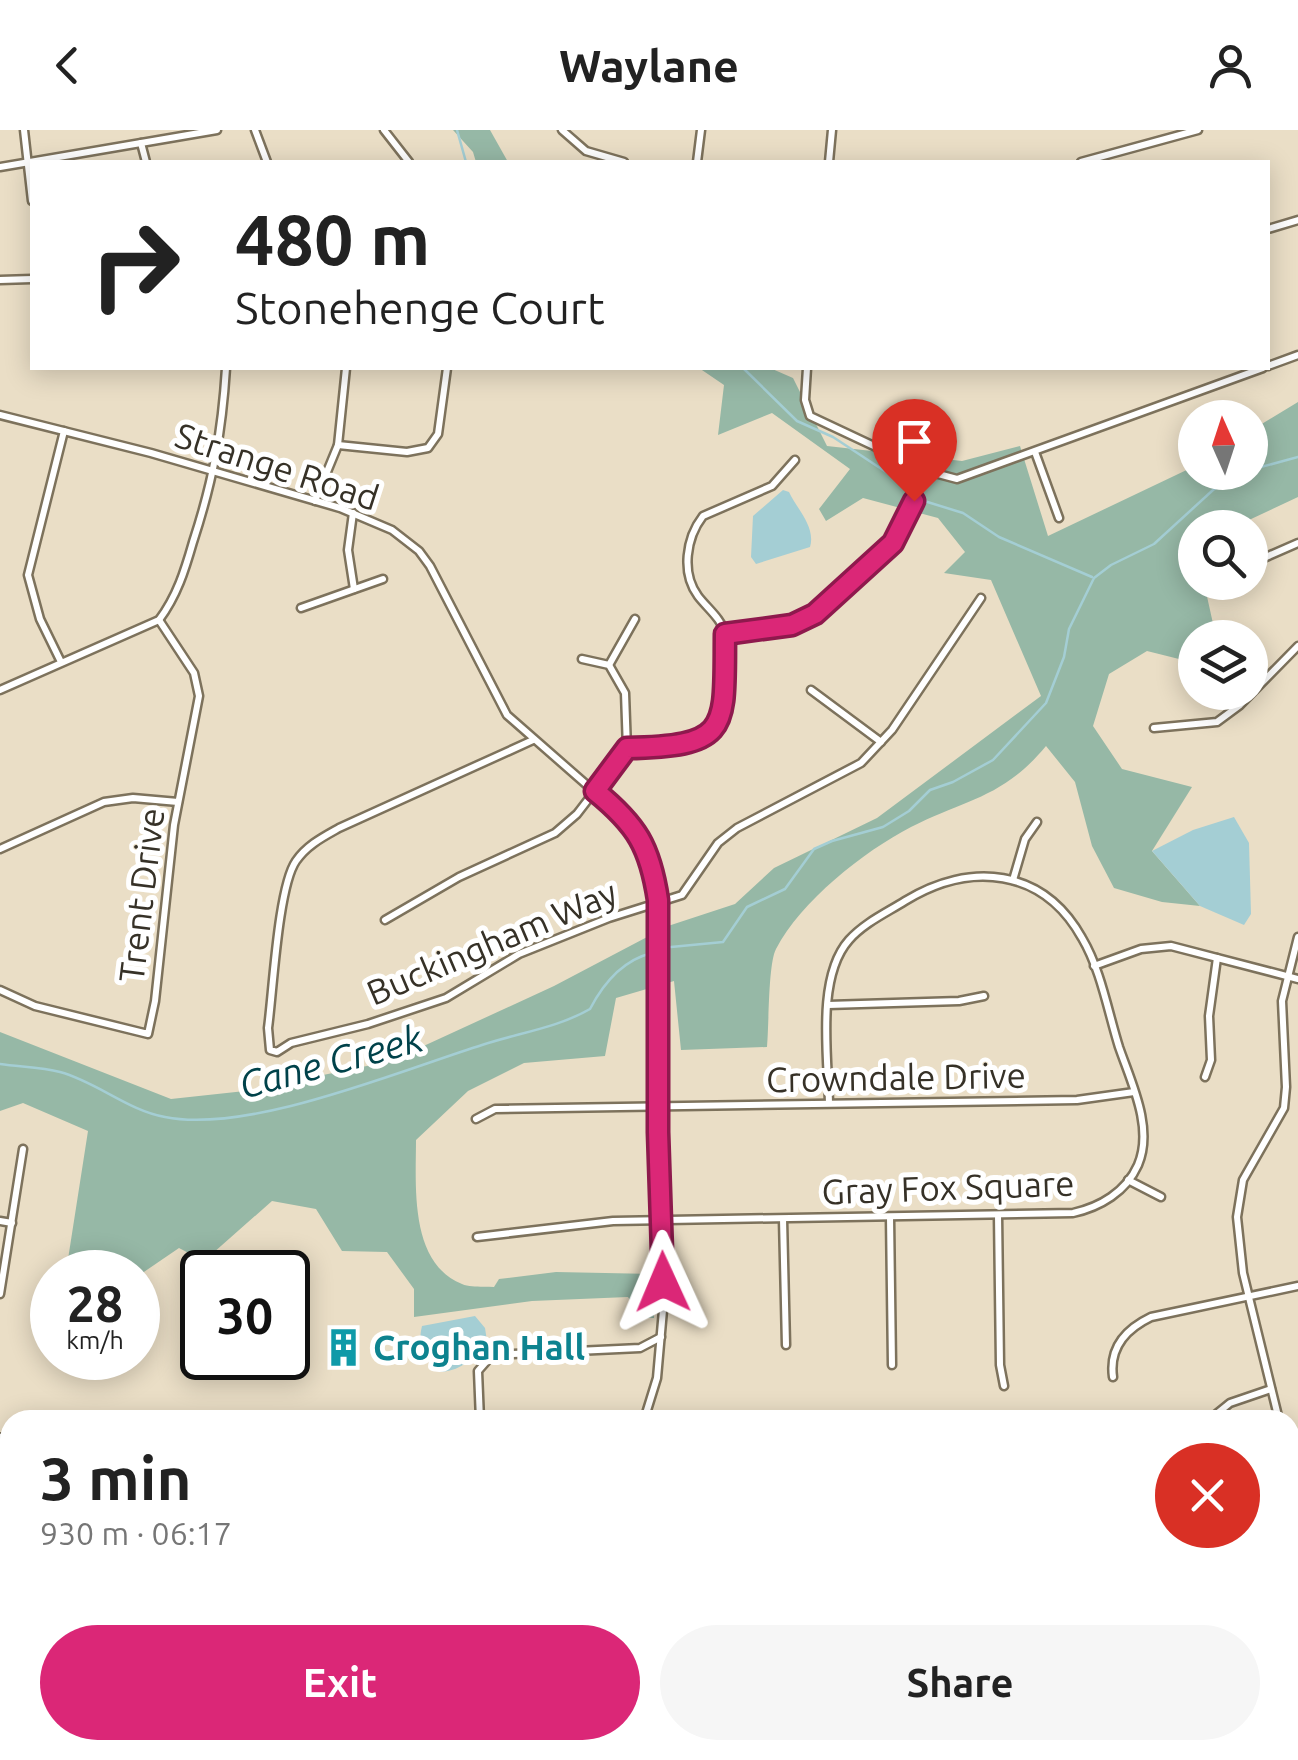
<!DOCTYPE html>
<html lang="en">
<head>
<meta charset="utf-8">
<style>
  :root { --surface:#fff; --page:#f6f6f6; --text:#222; --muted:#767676; --accent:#db2777 }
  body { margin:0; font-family:Ubuntu,sans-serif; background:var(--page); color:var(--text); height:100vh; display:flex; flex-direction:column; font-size:38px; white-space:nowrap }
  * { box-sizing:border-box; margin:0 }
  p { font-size:32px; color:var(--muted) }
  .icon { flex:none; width:55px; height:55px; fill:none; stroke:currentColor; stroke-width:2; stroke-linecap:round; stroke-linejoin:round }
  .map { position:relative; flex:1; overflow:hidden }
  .panel { position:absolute; left:0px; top:1280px; width:1300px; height:350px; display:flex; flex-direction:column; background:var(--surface); border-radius:30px 30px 0 0; box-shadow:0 5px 25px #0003 }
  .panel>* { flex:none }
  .hud { position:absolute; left:30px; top:30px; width:1240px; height:210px; border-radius:0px; box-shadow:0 5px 25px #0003; background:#fff; color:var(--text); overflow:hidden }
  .needle { width:65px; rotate:357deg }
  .controls { position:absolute; left:1178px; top:270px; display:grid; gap:20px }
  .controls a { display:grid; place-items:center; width:90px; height:90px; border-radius:50%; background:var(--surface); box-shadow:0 5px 25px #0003; font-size:50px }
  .speed { position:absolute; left:30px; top:1120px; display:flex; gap:20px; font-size:50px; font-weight:700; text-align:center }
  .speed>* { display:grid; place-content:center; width:130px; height:130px; border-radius:50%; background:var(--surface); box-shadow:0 5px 25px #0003; line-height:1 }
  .speed small { font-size:25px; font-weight:400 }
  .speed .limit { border:5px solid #111; border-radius:15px; background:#fff; color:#111 }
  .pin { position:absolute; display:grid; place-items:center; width:85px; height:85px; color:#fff; margin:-102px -42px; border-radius:50% 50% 50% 0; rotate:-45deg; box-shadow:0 0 10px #0007 }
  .pin .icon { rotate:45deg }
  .me { position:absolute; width:110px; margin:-55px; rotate:359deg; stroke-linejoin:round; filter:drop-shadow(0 0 8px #0008) }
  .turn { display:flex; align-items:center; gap:35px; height:210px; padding:0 40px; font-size:45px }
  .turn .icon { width:130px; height:130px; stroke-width:2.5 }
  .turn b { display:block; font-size:70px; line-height:85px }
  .round { display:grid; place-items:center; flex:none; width:105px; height:105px; border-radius:52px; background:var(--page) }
  .summary { display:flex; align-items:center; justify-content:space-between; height:170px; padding:0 40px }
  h1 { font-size:60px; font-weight:700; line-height:75px }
  .action { display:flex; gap:20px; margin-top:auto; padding:20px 40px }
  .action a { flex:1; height:115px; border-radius:60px; background:var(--accent); color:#fff; font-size:40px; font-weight:700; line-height:115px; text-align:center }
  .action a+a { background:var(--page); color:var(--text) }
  header { display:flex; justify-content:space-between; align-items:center; height:130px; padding:0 40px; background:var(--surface); font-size:45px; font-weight:700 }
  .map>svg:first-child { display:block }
</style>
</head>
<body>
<header><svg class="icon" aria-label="back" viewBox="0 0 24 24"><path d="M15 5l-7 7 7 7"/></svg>Waylane<svg class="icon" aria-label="person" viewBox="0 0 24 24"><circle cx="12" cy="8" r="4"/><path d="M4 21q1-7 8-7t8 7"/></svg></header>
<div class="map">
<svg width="1298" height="1630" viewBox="0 0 1298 1630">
  <rect width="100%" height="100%" fill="#eadec6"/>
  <rect fill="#c1d8cb" x="686" y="1620" width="112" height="10"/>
  <g fill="#96b8a6">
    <polygon points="453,0 490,0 508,32 476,32 473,22"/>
    <path d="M699 238H770L793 248 827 316 962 331 1020 316 1048 406 1195 336V342H1250V301L1298 272V367L1234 397 1195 398V452L1204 453 1216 507 1195 508V533L1147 521 1109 544 1093 596 1122 639 1192 657 1152 721 1200 776 1162 772 1114 758 1092 716 1075 652 1046 616C1003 668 966 669 911 697 863 722 801 771 776 819 768 834 769 897 767 917L681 920 674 851 616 868 605 926 524 933 468 961 416 1010C416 1055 409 1133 462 1154 471 1158 484 1156 494 1157L499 1149 556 1142 654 1144V1188H642L628 1167 532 1171 414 1187V1159L387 1122 342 1121 316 1079 272 1071 204 1131 179 1118 138 1146V1142H66L88 1001 23 973 0 981V902L171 969 245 961 391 931 554 856 668 796 735 774 774 738 877 688 1041 566 991 450 944 443 965 422 938 388 863 368 826 391 819 379 850 339 772 283 718 305 724 255Z"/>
  </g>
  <g fill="#a4ced4">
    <path d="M783 360 789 362C797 379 816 397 810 417L756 434 751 427 753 386Z"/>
    <polygon points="1234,687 1249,713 1251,784 1244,795 1200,776 1152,721 1193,700"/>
    <path d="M475 1186 485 1198 487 1211C472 1228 464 1240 441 1242 424 1230 417 1216 422 1196Z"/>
  </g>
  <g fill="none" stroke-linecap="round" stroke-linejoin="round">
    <g stroke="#a4ced4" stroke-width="2.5">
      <polyline points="457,0 466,32"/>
      <polyline points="743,238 797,291 833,307 912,359"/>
      <polyline points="1250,340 1298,327"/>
      <polyline points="921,370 963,383 999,407 1092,447"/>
      <polyline points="671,817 723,812 747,777 785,759 814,719 832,711 883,697 909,681 930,660 953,652 993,630 1046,573 1064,527 1069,499 1094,448 1111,435 1154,414 1213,360 1244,342"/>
      <path d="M0 934C20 937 41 937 60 942 97 952 127 980 165 987 249 1004 399 941 482 915 518 903 557 898 590 879 603 854 623 830 652 823"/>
    </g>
    <defs>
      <g id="minor">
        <polyline points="24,0 32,71"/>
        <polyline points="255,0 267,32"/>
        <polyline points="384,0 409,32"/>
        <polyline points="562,0 586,21 624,32"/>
        <polyline points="141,13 146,32"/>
        <polyline points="697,32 701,0"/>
        <polyline points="829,32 832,0"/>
        <polyline points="1081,32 1198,0"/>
        <polyline points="0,37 217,0"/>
        <polyline points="1268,99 1298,90"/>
        <polyline points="0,150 32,149"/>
        <polyline points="1268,236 1298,225"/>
        <polyline points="807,238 805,270 810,286 927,341 957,349 1263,238"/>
        <polyline points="0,285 151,323 340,378 392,400 419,421 430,436 507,585 628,691 642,708 652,734 661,813 658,1002 663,1180 657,1248 644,1290"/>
        <polyline points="338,315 407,322 428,318 438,304 447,238"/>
        <polyline points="1035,322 1059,388"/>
        <polyline points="315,371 338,315 346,238"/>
        <polyline points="353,383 348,420 354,459"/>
        <polyline points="1250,434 1298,413"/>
        <polyline points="1213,456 1220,452"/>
        <polyline points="301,478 383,449"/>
        <polyline points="725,505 792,495 815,484 893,413 927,341"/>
        <polyline points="61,532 40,489 28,445 64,301"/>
        <polyline points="609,535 635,489"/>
        <path d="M0 560 159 490C177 466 185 440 193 412 213 351 222 302 226 238"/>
        <polyline points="811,560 881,612"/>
        <polyline points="1154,598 1217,592 1240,575 1298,516"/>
        <path d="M533 610 339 698C323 707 307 715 296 731 278 757 273 862 268 898L270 920 277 922 291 913 368 894 446 868 519 824 609 788 682 765 718 713 737 698 861 633 892 600 981 468"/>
        <path d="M627 619C684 617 723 621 724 552 724 537 728 519 725 504 722 489 707 478 698 466 681 443 686 408 703 386L772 356 795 330"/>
        <polyline points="0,719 104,672 133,668 178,672"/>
        <polyline points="1013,750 1025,709 1037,692"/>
        <polyline points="385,790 459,747 555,703 577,684 627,619 625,563 609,535 582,529"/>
        <polyline points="1094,836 1141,819 1171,816 1298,849"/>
        <polyline points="0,860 35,876 148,904 155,871 174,695 199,566 194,543 159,490"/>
        <polyline points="828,875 959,871 984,866"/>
        <polyline points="1205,947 1211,930 1209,886 1217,828"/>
        <polyline points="476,989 495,979 1077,970 1134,962"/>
        <polyline points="1128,1050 1161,1067"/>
        <polyline points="998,1085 1000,1235 1004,1256"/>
        <polyline points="890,1087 892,1235"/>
        <polyline points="783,1089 786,1215"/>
        <polyline points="0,1091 12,1093"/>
        <path d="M477 1107 613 1091 1073 1083C1100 1077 1126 1062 1138 1035 1154 998 1131 952 1119 917 1108 882 1101 840 1082 808 1043 738 970 731 905 771 886 783 864 793 849 810 816 847 828 927 829 973"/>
        <polyline points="0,1164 23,1019"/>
        <path d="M1113 1247C1109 1218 1126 1199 1151 1187L1298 1156"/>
        <polyline points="480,1290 478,1241 492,1225 640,1218 661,1207"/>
        <polyline points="1209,1290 1230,1273 1271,1259"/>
        <polyline points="1279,1290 1243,1143 1237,1087 1243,1050 1284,978 1286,957 1282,871 1298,807"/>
        <polyline points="1290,1328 1298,1352"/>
        <polyline points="0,1478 10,1478"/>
        <polyline points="0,1612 10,1612"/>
        <polyline points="315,1620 434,1623 462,1630"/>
        <polyline points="516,1630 520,1620"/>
      </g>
      <polyline id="tertiary" points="0,1308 10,1308"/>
      <polyline id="secondary" points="1290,1509 1298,1514"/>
    </defs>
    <use href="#minor" stroke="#7d725c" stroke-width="11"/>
    <use href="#tertiary" stroke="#7d725c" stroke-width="12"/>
    <use href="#secondary" stroke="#7d725c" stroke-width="14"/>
    <use href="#minor" stroke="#fff" stroke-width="6"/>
    <use href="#tertiary" stroke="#fff" stroke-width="8"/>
    <use href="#secondary" stroke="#fff" stroke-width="9"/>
  </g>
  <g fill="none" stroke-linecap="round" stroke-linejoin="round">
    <defs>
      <path id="route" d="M663 1152 658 1002V770C650 717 637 695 595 661L627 618C732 616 724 599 725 504L792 495 815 484 893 413 914 371"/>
    </defs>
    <use href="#route" stroke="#8e194d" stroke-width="25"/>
    <use href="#route" stroke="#db2777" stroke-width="18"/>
  </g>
  <defs>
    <symbol id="building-bare" viewBox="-9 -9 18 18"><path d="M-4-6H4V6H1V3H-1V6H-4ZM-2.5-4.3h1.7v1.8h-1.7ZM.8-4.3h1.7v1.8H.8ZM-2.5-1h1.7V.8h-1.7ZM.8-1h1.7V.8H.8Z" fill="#0f9aa8" stroke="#fff" stroke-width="2.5" paint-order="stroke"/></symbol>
  </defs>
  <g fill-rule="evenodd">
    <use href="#building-bare" x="316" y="1190" width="55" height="55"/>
  </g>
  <g text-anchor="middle" stroke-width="10" stroke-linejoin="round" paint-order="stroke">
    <g font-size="35" fill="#363127" stroke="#fff">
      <text transform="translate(277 337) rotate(18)" y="12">Strange Road</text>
      <text transform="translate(142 765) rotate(-83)" y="12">Trent Drive</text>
      <text transform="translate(492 813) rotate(-23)" y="12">Buckingham Way</text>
      <text transform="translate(896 948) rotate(-1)" y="12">Crowndale Drive</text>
      <text transform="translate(948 1058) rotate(-2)" y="12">Gray Fox Square</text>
    </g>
    <g font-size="35" font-weight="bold" fill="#0d838f" stroke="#fff" text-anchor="start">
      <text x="373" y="1230">Croghan Hall</text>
    </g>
    <g font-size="38" font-style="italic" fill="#00424a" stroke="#fff">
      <text transform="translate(331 932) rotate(-15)" y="13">Cane Creek</text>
    </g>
  </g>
</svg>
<div class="controls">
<a><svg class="needle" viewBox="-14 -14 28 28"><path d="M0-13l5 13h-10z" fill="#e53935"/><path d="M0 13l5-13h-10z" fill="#767676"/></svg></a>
<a><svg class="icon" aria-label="search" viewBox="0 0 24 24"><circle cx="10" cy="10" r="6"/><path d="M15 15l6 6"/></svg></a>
<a><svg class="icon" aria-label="layers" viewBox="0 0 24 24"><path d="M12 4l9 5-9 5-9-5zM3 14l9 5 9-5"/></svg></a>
</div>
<div class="speed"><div>28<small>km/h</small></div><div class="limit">30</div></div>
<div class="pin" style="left:914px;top:371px;background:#d93025"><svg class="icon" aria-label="arrive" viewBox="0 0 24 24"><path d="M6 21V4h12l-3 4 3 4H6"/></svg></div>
<svg class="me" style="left:663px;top:1152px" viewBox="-20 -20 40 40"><path d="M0-17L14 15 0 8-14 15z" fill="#db2777" stroke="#fff" stroke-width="4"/></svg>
<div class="hud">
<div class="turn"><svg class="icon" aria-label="right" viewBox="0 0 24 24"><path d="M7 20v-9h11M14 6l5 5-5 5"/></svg><div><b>480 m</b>Stonehenge Court</div></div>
</div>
<section class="panel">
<div class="summary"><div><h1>3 min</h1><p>930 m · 06:17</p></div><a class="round" style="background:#d93025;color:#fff"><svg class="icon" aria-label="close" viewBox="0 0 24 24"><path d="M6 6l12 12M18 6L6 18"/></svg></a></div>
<div class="action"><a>Exit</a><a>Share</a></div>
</section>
</div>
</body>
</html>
